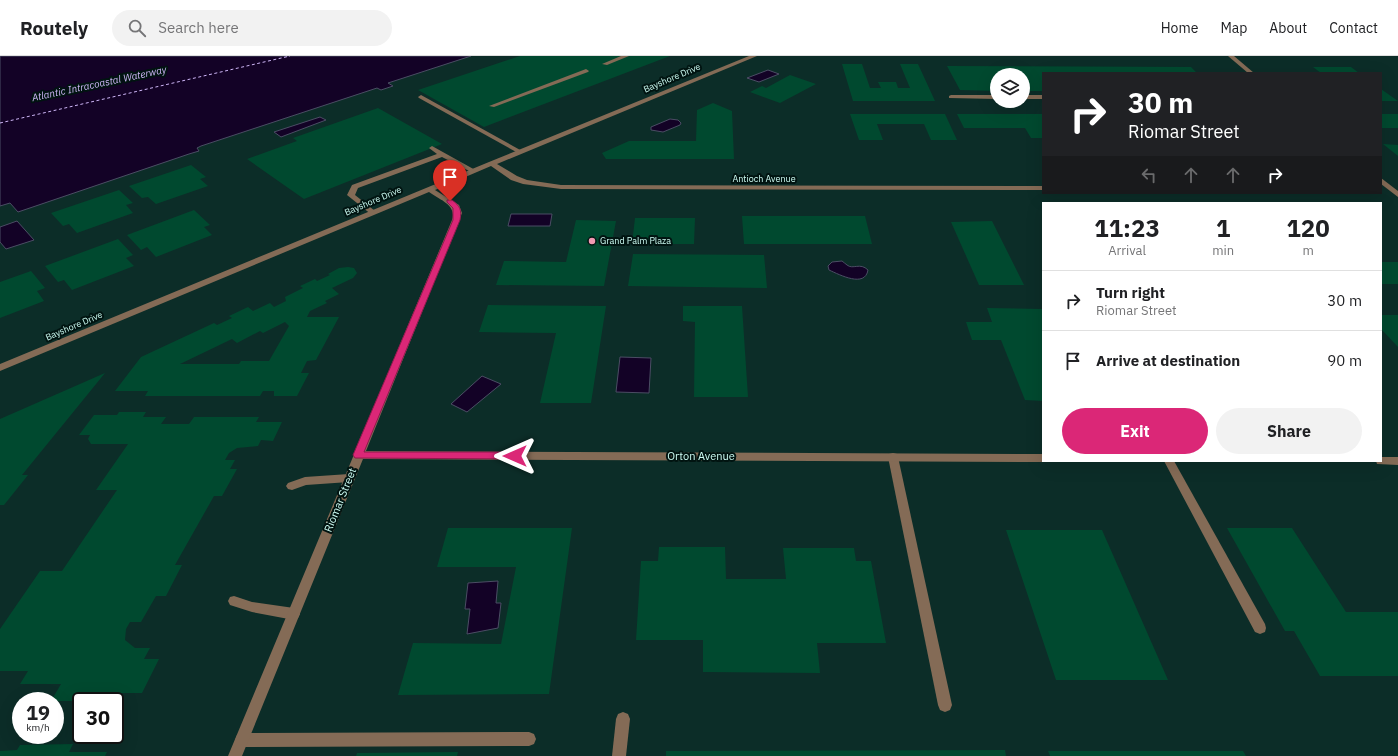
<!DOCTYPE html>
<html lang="en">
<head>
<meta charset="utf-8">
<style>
  :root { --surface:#fff; --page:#f2f2f2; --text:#202124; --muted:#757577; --line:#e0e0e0; --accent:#db2777 }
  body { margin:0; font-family:"IBM Plex Sans",sans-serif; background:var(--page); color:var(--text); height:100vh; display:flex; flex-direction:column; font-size:15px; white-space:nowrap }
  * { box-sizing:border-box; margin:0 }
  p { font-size:13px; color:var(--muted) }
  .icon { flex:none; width:22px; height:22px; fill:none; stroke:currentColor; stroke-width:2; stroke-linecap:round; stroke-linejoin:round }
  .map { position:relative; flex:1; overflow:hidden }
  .side { position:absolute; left:1042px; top:146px; width:340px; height:260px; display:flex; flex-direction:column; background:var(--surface); border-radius:0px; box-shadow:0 4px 16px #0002 }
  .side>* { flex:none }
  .hud { position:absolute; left:1042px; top:16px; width:340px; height:122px; border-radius:0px; box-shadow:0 4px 16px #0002; background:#202124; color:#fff; overflow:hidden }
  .tools { position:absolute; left:990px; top:12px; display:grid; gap:8px }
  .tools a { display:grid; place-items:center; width:40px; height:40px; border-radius:50%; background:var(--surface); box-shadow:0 4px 16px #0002; font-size:20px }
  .speed { position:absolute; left:12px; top:636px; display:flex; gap:8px; font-size:20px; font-weight:700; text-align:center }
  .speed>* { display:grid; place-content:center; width:52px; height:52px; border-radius:50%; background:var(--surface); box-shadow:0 4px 16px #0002; line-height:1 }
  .speed small { font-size:10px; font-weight:400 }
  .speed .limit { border:2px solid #111; border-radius:6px; background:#fff; color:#111 }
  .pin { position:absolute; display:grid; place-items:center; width:34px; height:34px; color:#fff; margin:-41px -17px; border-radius:50% 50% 50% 0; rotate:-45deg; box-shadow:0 0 4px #0007 }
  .pin .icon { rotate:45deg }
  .me { position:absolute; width:44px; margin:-22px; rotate:270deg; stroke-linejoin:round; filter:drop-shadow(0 0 3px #0008) }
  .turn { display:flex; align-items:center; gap:14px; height:84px; padding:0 20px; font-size:18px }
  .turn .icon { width:52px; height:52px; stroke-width:2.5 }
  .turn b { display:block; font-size:28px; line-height:34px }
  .lanes { display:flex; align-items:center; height:38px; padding:0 20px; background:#0003; justify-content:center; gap:20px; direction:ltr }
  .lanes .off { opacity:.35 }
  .eta { display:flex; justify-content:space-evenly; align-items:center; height:68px; text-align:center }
  .eta b { font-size:24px; font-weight:700; line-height:28px }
  .action { display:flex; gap:8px; margin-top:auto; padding:8px 20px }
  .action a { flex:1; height:46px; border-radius:24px; background:var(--accent); color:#fff; font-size:16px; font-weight:700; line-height:46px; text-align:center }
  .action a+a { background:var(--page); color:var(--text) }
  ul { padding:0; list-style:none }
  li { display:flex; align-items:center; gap:12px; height:60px; padding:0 20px; border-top:1px solid var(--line) }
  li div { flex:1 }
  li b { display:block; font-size:15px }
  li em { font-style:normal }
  header { display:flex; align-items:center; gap:24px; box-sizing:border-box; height:56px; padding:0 20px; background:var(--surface); border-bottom:1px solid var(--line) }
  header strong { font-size:19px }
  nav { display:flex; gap:22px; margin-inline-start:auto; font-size:14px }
  .search { width:280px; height:36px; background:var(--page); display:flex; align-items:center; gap:10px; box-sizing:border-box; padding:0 14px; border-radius:22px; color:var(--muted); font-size:15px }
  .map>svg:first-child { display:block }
</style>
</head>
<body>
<header>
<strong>Routely</strong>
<div class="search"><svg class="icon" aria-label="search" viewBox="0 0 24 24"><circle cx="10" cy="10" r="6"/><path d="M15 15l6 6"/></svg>Search here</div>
<nav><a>Home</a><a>Map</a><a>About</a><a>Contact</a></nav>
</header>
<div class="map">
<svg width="1398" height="700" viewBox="0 0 1398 700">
  <rect width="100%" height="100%" fill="#0c2d28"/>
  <g fill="#130226" stroke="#4b4d64">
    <polygon points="0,0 471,0 388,27 393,30 381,34 377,32 201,90 197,92 199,95 189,98 18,156 10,147 0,150"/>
    <polygon points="768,14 779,18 759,26 747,22"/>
    <polygon points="320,61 326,64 281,81 274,76"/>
    <polygon points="670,63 678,64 681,67 680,69 663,76 651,74 651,71"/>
    <polygon points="511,158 552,158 550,170 508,170"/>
    <polygon points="17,165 34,184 6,193 0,186 0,171"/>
    <path d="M842 205C844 206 845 208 847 209 853 214 860 206 868 214 865 232 840 219 829 214L828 210 832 206Z"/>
    <polygon points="620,301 651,302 649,337 616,336"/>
    <polygon points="482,320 501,328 467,356 451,348"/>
    <polygon points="498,525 496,547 501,547 498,572 467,578 470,553 465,553 468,527"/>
  </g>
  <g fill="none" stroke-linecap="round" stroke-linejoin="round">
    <polyline stroke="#ceb6f7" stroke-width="1" stroke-dasharray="3 2.5" stroke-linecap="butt" points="0,67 290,0"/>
  </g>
  <g fill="#00492f" fill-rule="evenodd">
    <polygon points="520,0 670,0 484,71 418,34"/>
    <polygon points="842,8 862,8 870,32 881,32 878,26 896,26 898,32 910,32 900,8 918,8 935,45 853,45"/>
    <polygon points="947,10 1191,11 1197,17 1043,17 1043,35 1023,35 1023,19 997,19 997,35 960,34"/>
    <polygon points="1313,11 1351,11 1359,17 1321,17"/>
    <polygon points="790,19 816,28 780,47 750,36 762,30 766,32"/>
    <polygon points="1381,33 1398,45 1381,45"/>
    <polygon points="713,47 732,55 734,103 606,103 602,97 629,85 696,85 697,54"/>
    <polygon points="378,52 442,88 304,143 247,103 297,85 293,82"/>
    <polygon points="850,58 945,58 957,84 931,84 924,68 877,68 883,84 859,84"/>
    <polygon points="957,58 1043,58 1043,82 1031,82 1025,72 964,72"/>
    <rect x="1381" y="58" width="17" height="14"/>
    <polygon points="1383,88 1398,89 1398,100"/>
    <polygon points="191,109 206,121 200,123 208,130 156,148 148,141 142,142 129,130"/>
    <polygon points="119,134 133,147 126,149 133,157 77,177 69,168 63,170 51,157"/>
    <polygon points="194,154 210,169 204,171 212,179 156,201 147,191 141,194 127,179"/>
    <polygon points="742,160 865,160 872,188 744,188"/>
    <polygon points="635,162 695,162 694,188 632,188"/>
    <polygon points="576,164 616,165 604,230 496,229 504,205 566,206"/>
    <polygon points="992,165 1024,229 979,229 951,166"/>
    <polygon points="118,183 133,199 126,202 134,210 72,234 64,224 58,226 45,210"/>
    <polygon points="633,198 764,199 767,232 628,230"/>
    <rect x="1381" y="206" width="17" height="22"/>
    <path d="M348 211 354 212 357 217 353 222 332 232 339 238 325 245 327 247 310 255 307 261H339L316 304 307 305 301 317H309L297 340H274V335H263L260 340H145L148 335H115L141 301 214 267 217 269 232 262 229 260 248 251 253 255 270 247 274 251 286 245 285 241 303 232 300 230 315 223 317 225 330 219 328 218 339 212ZM285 266 289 270 269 305H241L239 308H180L232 283 237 287 260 275 263 277Z"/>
    <polygon points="31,215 45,232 37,235 44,245 0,262 0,226"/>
    <polygon points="488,249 606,250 591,347 540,347 556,277 479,276"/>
    <polygon points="683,250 742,250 748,341 694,341 695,266 683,265"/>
    <polygon points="987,252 1043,253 1043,345 1025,344 1001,284 972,284 966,266 992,266"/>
    <polygon points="1381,259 1398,259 1398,291 1381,273"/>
    <polygon points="105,317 22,419 28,419 4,449 0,449 0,363"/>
    <polygon points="119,356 146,356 143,361 166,361 161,368 189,368 194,361 259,361 256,366 282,366 273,385 261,384 258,390 237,392 229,397 225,404 235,404 230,413 237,413 222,440 214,440 175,509 182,509 166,540 156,540 141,566 130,566 126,573 125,584 135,592 150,592 144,603 159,603 142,637 106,637 101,645 51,645 61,628 20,628 28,615 0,615 0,573 40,515 62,515 117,434 96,434 128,388 91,388 88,383 90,379 79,379 94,359 117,359"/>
    <polygon points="448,472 572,472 549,638 398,639 413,587 501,588 516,511 437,511"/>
    <polygon points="1227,472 1292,472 1346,556 1398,556 1398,620 1320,620 1294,575 1285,575"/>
    <polygon points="1006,474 1102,474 1168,624 1056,624"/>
    <polygon points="659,491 725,491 726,523 786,523 783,492 854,492 856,505 871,505 886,587 817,587 820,617 703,616 703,584 636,584 641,505 658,505"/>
    <polygon points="73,688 69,696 107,696 105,700 0,700 0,695 17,694 20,689"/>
    <polygon points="1005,694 1006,700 666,700 666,695"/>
    <polygon points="1048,695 1243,695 1246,700 1050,700"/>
    <polygon points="458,696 457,700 356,700 357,697"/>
  </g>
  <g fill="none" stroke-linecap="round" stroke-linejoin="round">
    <g fill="#846b56" fill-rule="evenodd">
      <polygon points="621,0 629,0 607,9 602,8"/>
      <polygon points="586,13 589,15 588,16 494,51 489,50"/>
      <polygon points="421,39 522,95 523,96 518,97 419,42 418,41"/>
      <polygon points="951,39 997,39 997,43 949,42 949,40"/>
      <rect x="1023" y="39" width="20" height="4"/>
      <polygon points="432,90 477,115 471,116 442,101 358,132 355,139 375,155 376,157 372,159 347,139 352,129 437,98 429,92"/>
      <polygon points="893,397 897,398 898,401 952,649 950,654 945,656 940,654 938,649 888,401 889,398"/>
      <polygon points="1164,405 1174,405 1265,568 1266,572 1265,576 1260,578 1255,576"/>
      <polygon points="349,418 353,419 354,422 353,425 349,426 306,429 292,434 288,433 286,430 288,427 305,421"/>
      <polygon points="234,540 252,546 294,552 298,554 300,558 298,562 294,564 252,556 230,549 228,545 230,541"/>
      <polygon points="623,656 628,658 630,663 626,700 612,700 616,663 618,658"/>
      <polygon points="529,676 534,678 536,683 534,688 529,690 242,691 237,689 235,684 237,679 242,677"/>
    </g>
    <g fill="#846b56" fill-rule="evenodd">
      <path d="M749 0H757L497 108 517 120 527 124 561 129 1043 130V134L561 133 523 128 511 124 491 110 435 134 459 149 462 157 366 395 1043 398V405H1046L1043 406 363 403 242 700H228L452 164C457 149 440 144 429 136L0 315V308L489 106Z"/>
      <polygon points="1228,0 1234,0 1254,17 1248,17"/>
      <polygon points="1381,122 1398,135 1398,141 1381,128"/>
      <polygon points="1381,401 1398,401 1398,409 1377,408 1376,405 1381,405"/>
    </g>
  </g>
  <path fill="#db2777" stroke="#8e194d" d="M447 144H452C460 150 462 154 460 164L364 396H515L520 400 515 403 355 402 353 399 453 164V152L447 146Z"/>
  <circle fill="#f19ab2" stroke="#011411" stroke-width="1.5" cx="592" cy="185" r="4"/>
  <g text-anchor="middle" stroke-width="4" stroke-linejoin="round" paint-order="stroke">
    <g font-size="9" fill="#cefdf4" stroke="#011411">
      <text transform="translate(672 22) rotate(-23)" y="3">Bayshore Drive</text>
      <text x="764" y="126">Antioch Avenue</text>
      <text transform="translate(373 145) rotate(-23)" y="3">Bayshore Drive</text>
      <text transform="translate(74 270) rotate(-23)" y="3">Bayshore Drive</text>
    </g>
    <g font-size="9" fill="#cefdf4" stroke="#011411" text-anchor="start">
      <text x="600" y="188">Grand Palm Plaza</text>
    </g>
    <g font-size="10" font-style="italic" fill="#ceb6f7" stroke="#011411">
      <text transform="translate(99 27) rotate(-12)" y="4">Atlantic Intracoastal Waterway</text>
    </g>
    <g font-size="11" fill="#cefdf4" stroke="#011411">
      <text x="701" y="404">Orton Avenue</text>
      <text transform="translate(340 444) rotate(-68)" y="4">Riomar Street</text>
    </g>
  </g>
</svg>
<div class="tools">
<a><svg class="icon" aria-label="layers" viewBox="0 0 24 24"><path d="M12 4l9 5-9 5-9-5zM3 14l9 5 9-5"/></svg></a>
</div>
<div class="speed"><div>19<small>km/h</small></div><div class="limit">30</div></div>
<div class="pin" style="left:450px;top:145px;background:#d93025"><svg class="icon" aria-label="arrive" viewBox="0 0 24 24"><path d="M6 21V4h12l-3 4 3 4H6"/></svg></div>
<svg class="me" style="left:515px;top:400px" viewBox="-20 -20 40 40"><path d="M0-17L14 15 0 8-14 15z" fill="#db2777" stroke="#fff" stroke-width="4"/></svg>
<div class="hud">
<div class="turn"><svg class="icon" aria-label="right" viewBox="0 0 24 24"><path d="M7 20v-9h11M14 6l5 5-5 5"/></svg><div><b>30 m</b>Riomar Street</div></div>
<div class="lanes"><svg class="icon off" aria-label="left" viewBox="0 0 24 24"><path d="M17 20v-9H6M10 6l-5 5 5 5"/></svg><svg class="icon off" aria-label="ahead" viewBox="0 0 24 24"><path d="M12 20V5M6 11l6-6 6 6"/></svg><svg class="icon off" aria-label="ahead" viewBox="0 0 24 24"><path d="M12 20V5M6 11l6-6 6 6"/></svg><svg class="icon" aria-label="right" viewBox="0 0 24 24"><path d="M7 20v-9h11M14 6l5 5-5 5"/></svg></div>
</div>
<section class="side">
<div class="eta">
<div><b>11:23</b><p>Arrival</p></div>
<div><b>1</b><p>min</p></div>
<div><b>120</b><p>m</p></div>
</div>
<ul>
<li><svg class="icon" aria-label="right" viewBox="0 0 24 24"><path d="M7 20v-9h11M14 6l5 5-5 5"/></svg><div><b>Turn right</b><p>Riomar Street</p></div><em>30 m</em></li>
<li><svg class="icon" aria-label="arrive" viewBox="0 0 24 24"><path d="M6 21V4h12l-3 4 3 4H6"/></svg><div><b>Arrive at destination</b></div><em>90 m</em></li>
</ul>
<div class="action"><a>Exit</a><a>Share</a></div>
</section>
</div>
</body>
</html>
